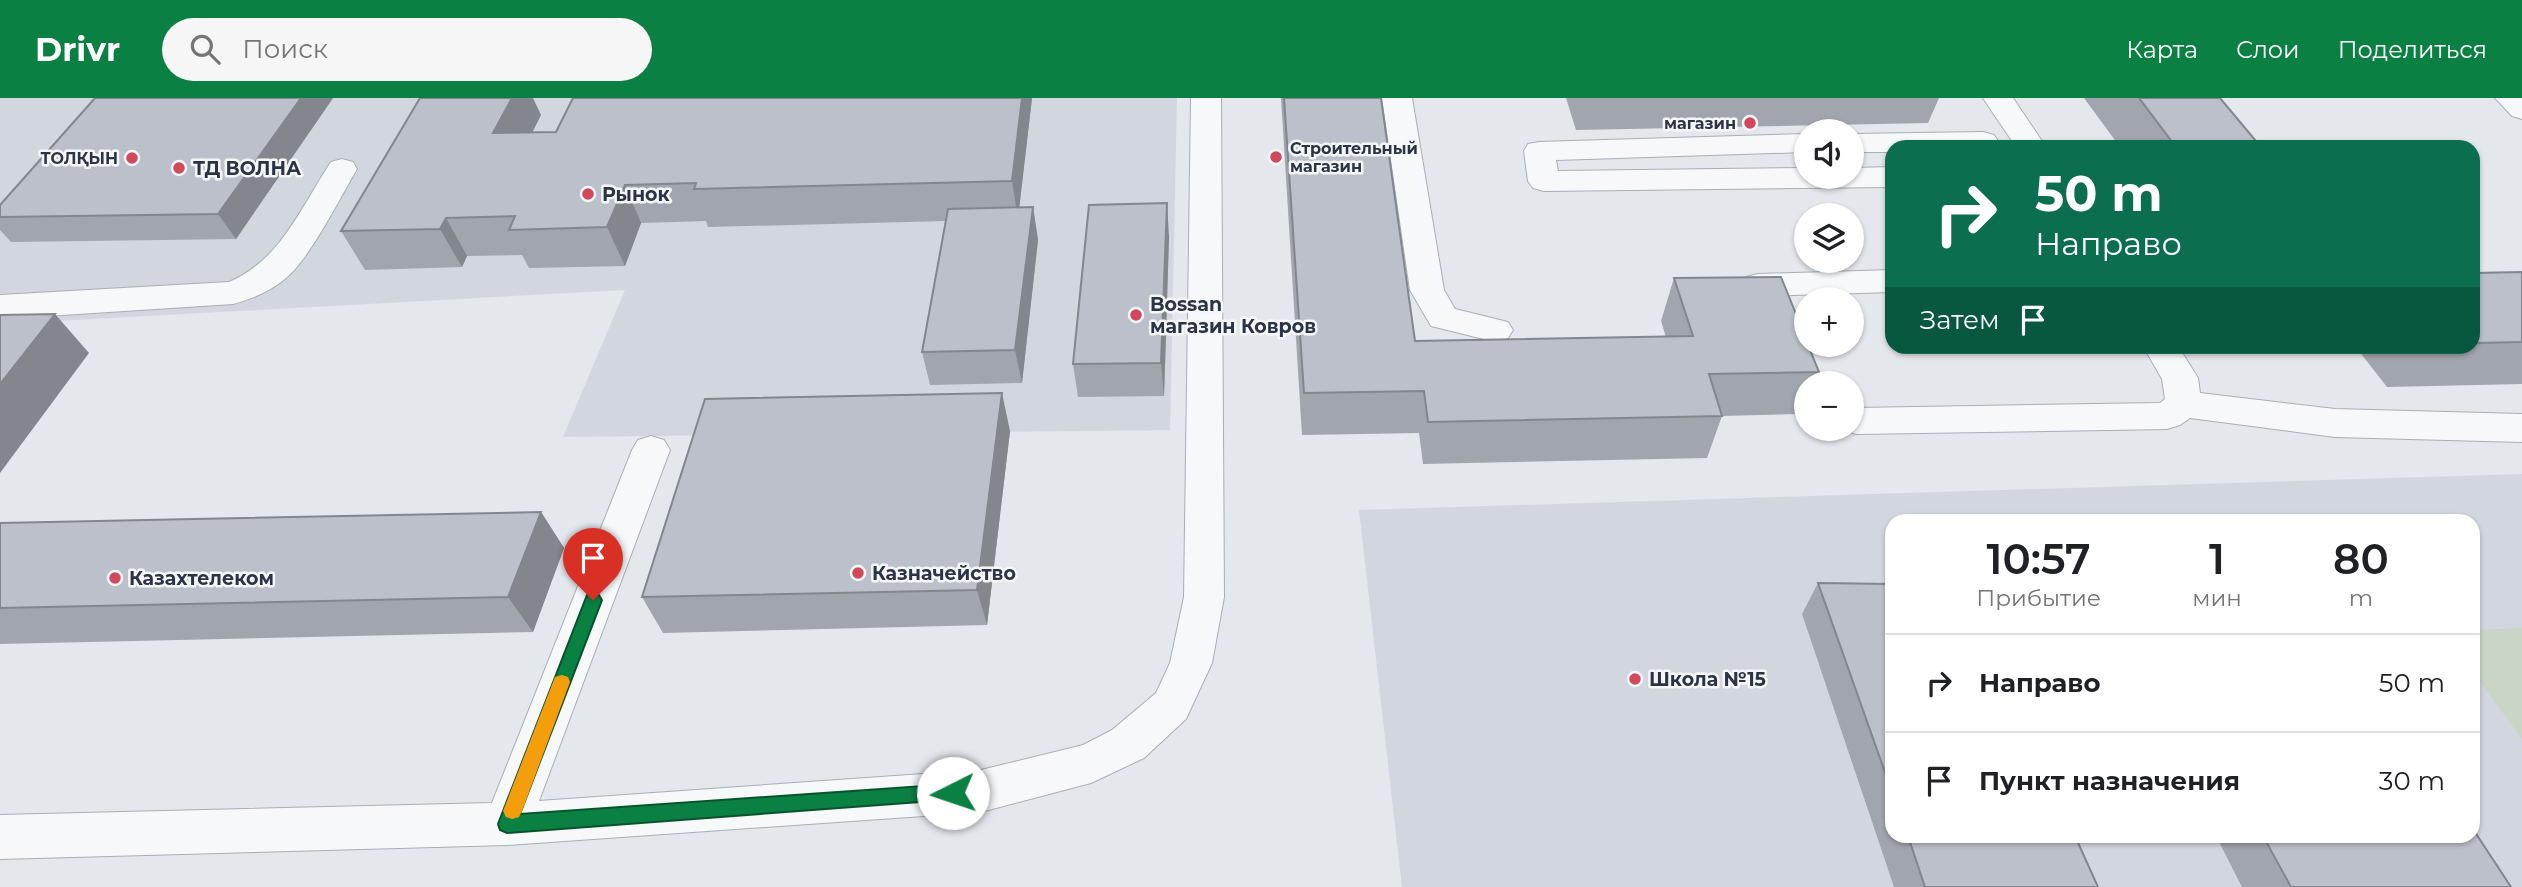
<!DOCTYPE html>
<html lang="ru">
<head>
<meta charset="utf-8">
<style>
  :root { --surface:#fff; --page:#f6f6f6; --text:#202124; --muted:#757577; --line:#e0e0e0; --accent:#0b8043 }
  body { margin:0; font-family:Montserrat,sans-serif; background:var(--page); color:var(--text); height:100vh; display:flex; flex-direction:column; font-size:26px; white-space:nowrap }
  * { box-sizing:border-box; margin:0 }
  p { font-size:23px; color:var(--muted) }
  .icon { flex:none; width:38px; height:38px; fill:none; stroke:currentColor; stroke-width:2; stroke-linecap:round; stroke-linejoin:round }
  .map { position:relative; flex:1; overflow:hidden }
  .sheet { position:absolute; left:1885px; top:416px; width:595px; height:329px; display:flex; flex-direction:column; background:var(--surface); border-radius:21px; box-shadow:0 2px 5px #0004 }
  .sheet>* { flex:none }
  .hud { position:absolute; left:1885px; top:42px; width:595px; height:214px; border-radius:21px; box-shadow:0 2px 5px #0004; background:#0b6e4f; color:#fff; overflow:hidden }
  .fabs { position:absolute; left:1794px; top:21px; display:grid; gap:14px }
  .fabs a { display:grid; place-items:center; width:70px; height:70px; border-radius:50%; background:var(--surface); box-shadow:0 2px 5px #0004; font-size:35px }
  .pin { position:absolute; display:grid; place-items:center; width:60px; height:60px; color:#fff; margin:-72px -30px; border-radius:50% 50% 50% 0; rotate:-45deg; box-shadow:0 0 7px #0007 }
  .pin .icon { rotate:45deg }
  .me { position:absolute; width:77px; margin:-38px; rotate:266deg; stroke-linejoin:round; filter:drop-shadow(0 0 5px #0008) }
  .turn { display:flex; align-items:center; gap:24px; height:147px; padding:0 35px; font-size:32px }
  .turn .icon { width:91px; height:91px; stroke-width:2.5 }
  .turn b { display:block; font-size:49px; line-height:60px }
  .then { display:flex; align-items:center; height:66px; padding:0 35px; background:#0003; gap:14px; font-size:26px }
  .eta { display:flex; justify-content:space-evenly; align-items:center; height:119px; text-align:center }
  .eta b { font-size:42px; font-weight:600; line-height:49px }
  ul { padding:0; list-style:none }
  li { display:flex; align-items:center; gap:21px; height:98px; padding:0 35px; border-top:2px solid var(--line) }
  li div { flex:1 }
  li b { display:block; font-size:26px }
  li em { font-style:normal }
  header { display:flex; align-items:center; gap:42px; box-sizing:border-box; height:98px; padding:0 35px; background:var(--accent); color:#fff }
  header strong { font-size:33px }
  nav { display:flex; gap:38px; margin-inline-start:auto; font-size:24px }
  .search { width:490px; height:63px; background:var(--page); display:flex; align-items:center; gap:18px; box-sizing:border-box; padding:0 24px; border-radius:38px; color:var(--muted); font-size:26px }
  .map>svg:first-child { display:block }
</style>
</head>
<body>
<header>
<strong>Drivr</strong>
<div class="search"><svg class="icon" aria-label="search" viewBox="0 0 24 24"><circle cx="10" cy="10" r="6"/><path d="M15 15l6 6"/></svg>Поиск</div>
<nav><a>Карта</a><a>Слои</a><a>Поделиться</a></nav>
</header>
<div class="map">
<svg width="2522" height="789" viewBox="0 0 2522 789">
  <rect width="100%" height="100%" fill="#e4e7ec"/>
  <g fill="#d2d6de" fill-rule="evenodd">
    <polygon points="0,0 1177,0 1170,332 563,339 625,192 0,226"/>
    <path d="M2522 376V789H1402L1359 412ZM1892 424H2473V738H1892Z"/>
  </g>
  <polygon fill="#c9d6c5" points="2522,530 2522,641 2473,574 2473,532"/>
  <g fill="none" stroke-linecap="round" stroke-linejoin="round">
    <defs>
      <g id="minor">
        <polygon points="1191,0 1221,0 1224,499 1212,565 1186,621 1144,660 1091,685 981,714 507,747 0,761 0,717 492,705 632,352 638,342 651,338 664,342 670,352 539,703 981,672 1083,647 1112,632 1156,595 1170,565 1184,499"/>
        <polygon points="1382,0 1412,0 1444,192 1455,211 1508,224 1513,232 1508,240 1496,244 1431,228 1410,192"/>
        <polygon points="1983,0 2013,0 2046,49 2016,49"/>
        <polygon points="2495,0 2522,0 2522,21 2512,18"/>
        <polygon points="1983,34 1994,37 2002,49 1892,49 1892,54 1852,54 1852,36"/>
        <polygon points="1806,36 1806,54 1556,62 1558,73 1806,70 1806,79 1852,79 1852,70 1892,69 1892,89 1544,93 1533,90 1528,83 1524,53 1528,46 1539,44"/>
        <path d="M342 61 353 64 357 71C340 100 310 160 286 180 271 193 252 201 233 206L0 221V197L229 184C281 162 301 109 331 64Z"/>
        <polygon points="1892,172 1892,194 1758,198 1746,195 1741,187 1746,179 1758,176"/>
        <polygon points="2143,248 2178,248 2198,280 2200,295 2335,311 2522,316 2522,344 2335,339 2190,320 2180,327 2167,331 1856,336 1842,331 1852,331 1852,311 1856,310 2160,305 2165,301 2162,281"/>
      </g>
    </defs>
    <use href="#minor" stroke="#a9aeb7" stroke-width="2"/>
    <use href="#minor" fill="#f7f8fa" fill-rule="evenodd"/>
  </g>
  <g fill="#a1a5ae">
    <polygon points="333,0 236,141 11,144 0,132 0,107"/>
    <polygon points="1032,0 1019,109 1033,109 1038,142 1022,285 930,287 922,254 946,123 708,129 706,123 641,125 625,168 529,170 522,157 467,158 462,169 365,172 341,133 541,17 532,34 556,34"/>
    <polygon points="1281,0 1381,0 1415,243 1666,239 1661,223 1674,180 1819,274 1814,285 1806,285 1806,303 1800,316 1722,318 1707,360 1423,366 1419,335 1302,337"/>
    <polygon points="1566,0 1939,0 1928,25 1576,32"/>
    <polygon points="2084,0 2220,0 2261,49 2120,49"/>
    <polygon points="1169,138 1164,298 1078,299 1073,266"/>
    <polygon points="2522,174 2522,286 2387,289 2355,248 2473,248 2473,175"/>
    <polygon points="1010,333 987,527 663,535 642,499"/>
    <polygon points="541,414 564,450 533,534 0,546 0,425"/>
    <polygon points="1818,485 1892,486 1892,738 2075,738 2098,789 1894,789 1802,516"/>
    <polygon points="2216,738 2473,738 2511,789 2242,789"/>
  </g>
  <g fill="#83868d">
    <polygon points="301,0 333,0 236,141 218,116"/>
    <polygon points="512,0 533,0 541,17 513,73 493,35"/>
    <polygon points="1022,0 1032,0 1018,121 1012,83"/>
    <polygon points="625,87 641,125 625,168 607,129"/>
    <polygon points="1167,105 1169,138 1164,298 1161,265"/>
    <polygon points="1033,109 1038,142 1022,285 1015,252"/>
    <polygon points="446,120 467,158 462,169 440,131"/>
    <polygon points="55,216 89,255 0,375 0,286"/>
    <polygon points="1002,295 1010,333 987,527 977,492"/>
    <polygon points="541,414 564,450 533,534 508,499"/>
  </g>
  <g fill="#bbc0ca" stroke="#83868d" stroke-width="2">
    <polygon points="95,0 301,0 218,116 0,119 0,107"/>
    <polygon points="420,0 512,0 493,35 556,34 573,0 1022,0 1012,83 694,91 696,85 625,87 607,129 509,132 515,118 446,120 440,131 341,133"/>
    <polygon points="1284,0 1381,0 1415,243 1693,238 1674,180 1781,179 1806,241 1806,247 1808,247 1819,274 1709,276 1722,318 1428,324 1424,293 1304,295"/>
    <polygon points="2139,0 2220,0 2261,49 2176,49"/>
    <polygon points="1167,105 1161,265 1073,266 1089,107"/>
    <polygon points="1033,109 1015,252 922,254 948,111"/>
    <polygon points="2522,174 2522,244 2473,245 2473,175"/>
    <polygon points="55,216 0,286 0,217"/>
    <polygon points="1002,295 977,492 642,499 705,301"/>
    <polygon points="541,414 508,499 0,510 0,425"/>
    <polygon points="1818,485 1892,486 1892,694"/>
    <polygon points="2473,731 2511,789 2291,789 2263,738 2473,738"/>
    <polygon points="1908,738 2075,738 2098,789 1925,789"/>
  </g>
  <polygon fill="#0b8043" stroke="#07532c" stroke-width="2" points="593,495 599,497 602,502 520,716 953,686 960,689 962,695 960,701 507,735 500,732 498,726 585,502 587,497"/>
  <polygon fill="#f59e0b" points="562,577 568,579 570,584 522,713 519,719 512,721 506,719 503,713 553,584 555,579"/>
  <g fill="#d1495b" stroke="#f4f6f9" stroke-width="2.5">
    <circle cx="1750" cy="25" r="7"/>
    <circle cx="1276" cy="59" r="7"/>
    <circle cx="132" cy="60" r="7"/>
    <circle cx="179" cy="70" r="7"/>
    <circle cx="588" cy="96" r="7"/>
    <circle cx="1136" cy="217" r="7"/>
    <circle cx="858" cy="475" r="7"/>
    <circle cx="115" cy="480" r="7"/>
    <circle cx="1635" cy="581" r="7"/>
  </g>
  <g text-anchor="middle" stroke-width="5" stroke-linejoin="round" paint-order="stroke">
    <g font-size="16" font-weight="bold" fill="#2b3445" stroke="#f4f6f9" text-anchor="end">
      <text x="1736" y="31">магазин</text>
      <text x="1290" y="56" text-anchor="start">Строительный<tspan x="1290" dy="18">магазин</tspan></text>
      <text x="118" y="66">ТОЛҚЫН</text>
    </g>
    <g font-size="19" font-weight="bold" fill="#2b3445" stroke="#f4f6f9" text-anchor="start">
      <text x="193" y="77">ТД ВОЛНА</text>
      <text x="602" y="103">Рынок</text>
      <text x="1150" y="213">Bossan<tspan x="1150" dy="22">магазин Ковров</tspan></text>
      <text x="872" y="482">Казначейство</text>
      <text x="129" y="487">Казахтелеком</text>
      <text x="1649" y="588">Школа №15</text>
    </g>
  </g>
</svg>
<div class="fabs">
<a><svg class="icon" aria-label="sound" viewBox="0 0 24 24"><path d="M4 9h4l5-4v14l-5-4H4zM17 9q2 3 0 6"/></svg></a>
<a><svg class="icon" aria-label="layers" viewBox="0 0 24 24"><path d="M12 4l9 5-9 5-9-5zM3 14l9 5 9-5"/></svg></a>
<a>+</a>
<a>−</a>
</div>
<div class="pin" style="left:593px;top:502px;background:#d93025"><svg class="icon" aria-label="arrive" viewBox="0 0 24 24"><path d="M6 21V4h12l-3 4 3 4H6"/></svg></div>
<svg class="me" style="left:953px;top:695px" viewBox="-20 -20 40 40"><circle r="19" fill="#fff"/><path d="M0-13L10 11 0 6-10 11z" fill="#0b8043"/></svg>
<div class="hud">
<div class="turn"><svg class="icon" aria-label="right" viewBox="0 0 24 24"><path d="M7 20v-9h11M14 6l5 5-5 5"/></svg><div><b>50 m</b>Направо</div></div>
<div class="then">Затем<svg class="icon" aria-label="arrive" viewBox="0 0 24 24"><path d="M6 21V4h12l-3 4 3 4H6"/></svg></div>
</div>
<section class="sheet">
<div class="eta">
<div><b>10:57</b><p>Прибытие</p></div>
<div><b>1</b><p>мин</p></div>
<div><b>80</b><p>m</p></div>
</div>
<ul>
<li><svg class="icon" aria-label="right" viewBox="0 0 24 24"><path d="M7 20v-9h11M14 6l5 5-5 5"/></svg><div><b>Направо</b></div><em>50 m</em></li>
<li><svg class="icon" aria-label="arrive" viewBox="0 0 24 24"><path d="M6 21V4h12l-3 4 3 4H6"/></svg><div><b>Пункт назначения</b></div><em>30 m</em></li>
</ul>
</section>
</div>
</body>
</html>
